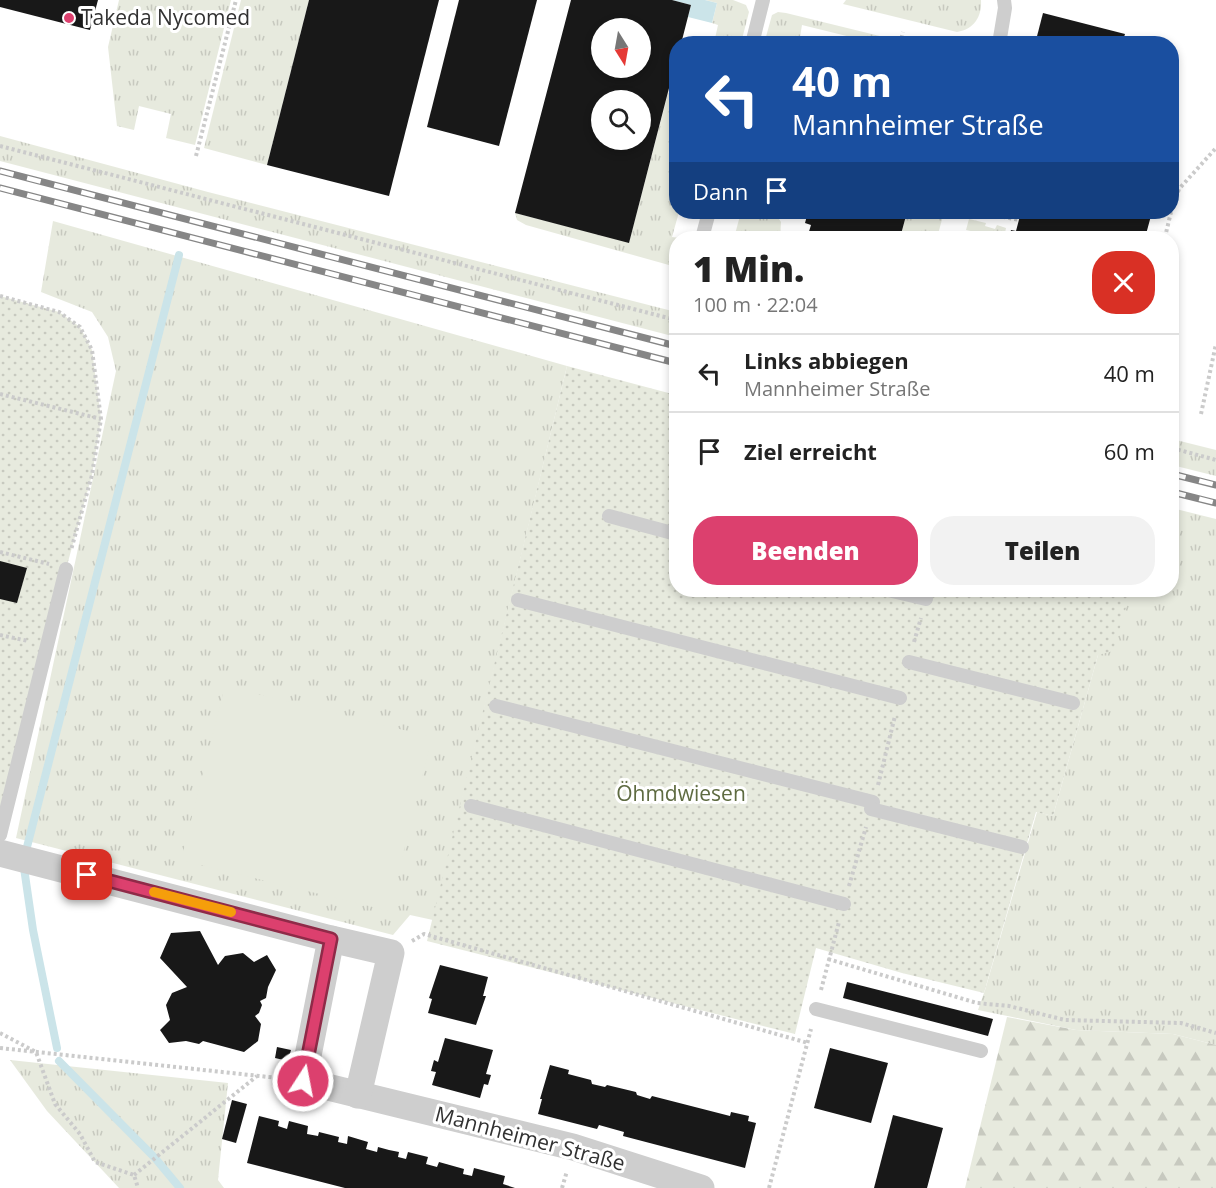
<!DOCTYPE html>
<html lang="de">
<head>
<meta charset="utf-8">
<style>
  :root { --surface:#fff; --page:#f2f2f2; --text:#222; --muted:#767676; --line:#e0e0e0; --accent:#dc406e }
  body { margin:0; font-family:"Open Sans",sans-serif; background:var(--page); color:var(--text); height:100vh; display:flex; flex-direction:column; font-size:22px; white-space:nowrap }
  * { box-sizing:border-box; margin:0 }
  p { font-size:20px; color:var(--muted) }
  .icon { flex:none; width:33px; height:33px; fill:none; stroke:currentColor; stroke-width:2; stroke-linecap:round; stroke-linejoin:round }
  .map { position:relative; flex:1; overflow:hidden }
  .sheet { position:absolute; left:669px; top:231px; width:510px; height:366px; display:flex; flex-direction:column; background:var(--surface); border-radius:24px; box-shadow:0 3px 9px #0003 }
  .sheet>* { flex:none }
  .banner { position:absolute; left:669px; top:36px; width:510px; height:183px; border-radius:24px; box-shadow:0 3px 9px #0003; background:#1a4fa0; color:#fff; overflow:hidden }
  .needle { width:39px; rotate:169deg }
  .fabs { position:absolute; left:591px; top:18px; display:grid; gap:12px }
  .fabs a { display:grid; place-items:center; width:60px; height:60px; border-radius:50%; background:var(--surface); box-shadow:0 3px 9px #0003; font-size:30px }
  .pin { position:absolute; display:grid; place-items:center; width:51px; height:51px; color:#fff; margin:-26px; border-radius:12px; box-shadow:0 3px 9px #0006 }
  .me { position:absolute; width:66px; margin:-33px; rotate:11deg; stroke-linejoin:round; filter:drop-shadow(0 0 4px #0008) }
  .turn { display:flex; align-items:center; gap:21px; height:126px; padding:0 24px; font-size:27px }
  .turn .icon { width:78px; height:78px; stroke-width:2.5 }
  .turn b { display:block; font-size:42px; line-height:51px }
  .then { display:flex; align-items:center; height:57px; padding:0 24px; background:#0003; gap:12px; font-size:22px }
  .round { display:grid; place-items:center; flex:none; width:63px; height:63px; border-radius:24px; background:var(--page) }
  .headline { display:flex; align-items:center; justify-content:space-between; height:102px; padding:0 24px }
  h1 { font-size:36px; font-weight:800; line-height:45px }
  .cta { display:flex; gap:12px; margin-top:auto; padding:12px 24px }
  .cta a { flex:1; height:69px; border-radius:24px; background:var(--accent); color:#fff; font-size:24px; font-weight:800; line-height:69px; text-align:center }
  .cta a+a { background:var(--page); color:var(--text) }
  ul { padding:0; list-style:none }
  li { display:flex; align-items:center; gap:18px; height:78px; padding:0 24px; border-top:2px solid var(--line) }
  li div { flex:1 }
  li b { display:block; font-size:22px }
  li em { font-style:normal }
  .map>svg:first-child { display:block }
</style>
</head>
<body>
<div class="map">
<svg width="1216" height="1188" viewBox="0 0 1216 1188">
  <defs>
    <pattern id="grass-tufts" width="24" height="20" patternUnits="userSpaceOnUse" patternTransform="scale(1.5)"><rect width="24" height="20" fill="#e7eade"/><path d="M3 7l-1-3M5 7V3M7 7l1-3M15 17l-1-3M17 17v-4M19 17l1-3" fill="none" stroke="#c7c9bf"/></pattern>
    <pattern id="forest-firs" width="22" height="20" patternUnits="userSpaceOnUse" patternTransform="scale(1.5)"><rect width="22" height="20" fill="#e7eade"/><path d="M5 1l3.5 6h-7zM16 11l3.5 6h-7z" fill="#c7c9bf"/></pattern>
    <pattern id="garden-dots" width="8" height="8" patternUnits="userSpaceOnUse" patternTransform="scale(1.5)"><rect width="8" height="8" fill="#e7eade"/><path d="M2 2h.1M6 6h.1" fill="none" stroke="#c7c9bf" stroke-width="1.8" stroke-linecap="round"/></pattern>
  </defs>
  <rect width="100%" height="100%" fill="#fff"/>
  <g fill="url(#grass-tufts)">
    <polygon points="119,0 231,0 195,145 166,138 171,114 139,106 134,130 117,126 108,47"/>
    <polygon points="241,0 309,0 267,165 204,148"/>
    <polygon points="705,0 733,0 746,5 749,12 741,43 714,43 718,25 712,23 717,3"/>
    <path d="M846 0H981C982 17 974 29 957 32L843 4Z"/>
    <polygon points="778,12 786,13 892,39 891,43 875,43 802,25 799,43 764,44 772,15"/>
    <polygon points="668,93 676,95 676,212 679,212 672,237 680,238 676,238 676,267 526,225 517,220 515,213 629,242"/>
    <polygon points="0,136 208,192 676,312 676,337 0,161"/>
    <polygon points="741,212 774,212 781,222 780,238 734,238"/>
    <polygon points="907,212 944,212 937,238 900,238"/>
    <polygon points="969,219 986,223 985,226 995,229 997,225 1006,228 1004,238 983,238 984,234 966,230"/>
    <polygon points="53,221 567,366 433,920 410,915 393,935 16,838 116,371 108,337 92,312 41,292"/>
    <polygon points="1172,439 1216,450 1216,476 1172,465"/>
    <polygon points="1172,508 1216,519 1216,1045 1173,1034 1076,1030 978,1010 985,990 1037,812 1053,816 1098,655 1130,594 1116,590 1172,590"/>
    <polygon points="10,1060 228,1083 218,1180 224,1188 119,1188 47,1111"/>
  </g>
  <polygon fill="url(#forest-firs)" points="1007,1017 1076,1030 1173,1034 1216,1045 1216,1188 965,1188"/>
  <g fill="url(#garden-dots)">
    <polygon points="0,296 59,312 80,327 92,350 101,419 92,475 66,569 0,835"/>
    <polygon points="567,366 676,395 676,590 1116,590 1130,594 1113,651 1098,655 1053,816 1036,812 984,993 902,973 816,948 795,1034 427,941"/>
  </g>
  <polygon fill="#e7eade" points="225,686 432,737 389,911 181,860"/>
  <polygon fill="#cbe4e9" points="672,0 705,0 717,3 712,23 688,17 691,5"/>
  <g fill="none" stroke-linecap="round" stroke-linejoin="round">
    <g stroke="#cbe4e9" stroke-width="8">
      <polyline points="27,847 179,255"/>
      <polyline points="24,868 33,930 57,1048"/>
      <polyline points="59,1061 155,1158 180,1188"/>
    </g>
  </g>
  <g fill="#181818" fill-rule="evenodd">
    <polygon points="0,0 98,0 90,30 0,7"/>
    <polygon points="309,0 439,0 389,196 267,165"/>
    <polygon points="459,0 537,0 499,146 427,127"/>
    <path d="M571 0H672L691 5 681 44H676V61L629 243 515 213ZM602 28H640V68H602ZM602 100H640V140H602Z"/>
    <polygon points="1043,13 1125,34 1122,44 1035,44"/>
    <polygon points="808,212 907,212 900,238 807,238 811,225 805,223"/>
    <polygon points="1021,212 1152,212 1145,238 1126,238 1103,233 1102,238 1009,238 1011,230 1016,231"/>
    <polygon points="0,561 27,568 17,603 0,599"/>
    <polygon points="200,931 218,965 225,956 243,953 254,962 267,955 276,970 268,987 266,998 260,1001 262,1005 259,1013 255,1016 261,1024 258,1041 244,1052 203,1041 199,1044 186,1041 169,1043 160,1030 170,1020 166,1005 172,993 187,987 160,958 171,933"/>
    <polygon points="440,965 488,977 483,996 486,996 476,1025 428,1013 432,999 429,998"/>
    <polygon points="847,982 993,1019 988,1036 843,998"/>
    <polygon points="445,1038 493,1050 486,1074 491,1075 488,1085 484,1084 480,1098 432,1085 436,1072 431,1071 434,1060 438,1062"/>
    <polygon points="277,1047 291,1050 288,1061 275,1058"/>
    <polygon points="830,1048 888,1063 871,1123 814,1108"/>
    <polygon points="550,1065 569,1070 568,1074 591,1080 592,1084 605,1087 607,1085 636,1092 637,1095 650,1099 652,1096 730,1116 731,1112 749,1116 748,1121 756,1123 745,1168 623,1136 624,1132 599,1125 597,1129 538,1114 542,1099 540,1099"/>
    <polygon points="232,1100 247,1104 236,1143 222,1139"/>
    <polygon points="893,1115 943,1128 927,1188 874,1188"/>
    <polygon points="259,1116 279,1121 278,1126 287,1129 289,1121 308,1126 307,1134 318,1136 319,1132 339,1137 338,1142 347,1144 348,1136 368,1142 366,1149 377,1152 378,1147 389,1150 399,1152 398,1157 406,1159 408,1152 428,1157 426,1164 437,1167 439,1162 464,1169 463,1174 472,1176 474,1168 505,1176 503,1184 515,1188 345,1188 247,1163"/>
  </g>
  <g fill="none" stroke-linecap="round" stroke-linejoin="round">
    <g stroke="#cbcbcb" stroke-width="4" stroke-dasharray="3 3" stroke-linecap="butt">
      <polyline points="900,44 903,32"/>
      <polyline points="0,146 676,320"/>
      <polyline points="196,156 236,0"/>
      <polyline points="1172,209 1179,189 1216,148"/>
      <polyline points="979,212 1019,220"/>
      <polyline points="1166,238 1166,233 1171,212"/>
      <polyline points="1172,270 1172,289"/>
      <polyline points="0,296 59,312 80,327 92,350 101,419 92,475 71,550"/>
      <polyline points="0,394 101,419"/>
      <polyline points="1201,414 1216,344"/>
      <polyline points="1172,448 1216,460"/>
      <polyline points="0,552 49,564"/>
      <polyline points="0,635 28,641"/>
      <polyline points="914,642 921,618"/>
      <polyline points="878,785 895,716"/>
      <polyline points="849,886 866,827"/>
      <polyline points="412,941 424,934 808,1043"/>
      <polyline points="828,959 977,1003 1009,1006 1065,1020 1181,1023 1216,1033"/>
      <polyline points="821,990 839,922"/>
      <polyline points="0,1033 36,1052 55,1104 80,1134 95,1162 134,1175 138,1188"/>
      <polyline points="0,1048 278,1078"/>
      <polyline points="134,1175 257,1076"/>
      <polyline points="562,1188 567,1171"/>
      <polyline points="769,1188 811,1029"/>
    </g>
    <g stroke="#cecece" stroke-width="14">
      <polyline points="752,44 763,0"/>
      <polyline points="999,44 1005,8 1004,0"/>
      <polyline points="702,238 709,212"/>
      <polyline points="609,516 676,534"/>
      <polyline points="888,590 926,599"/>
      <polyline points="518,600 900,698"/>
      <polyline points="909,662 1073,703"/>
      <polyline points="496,706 873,802"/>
      <polyline points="471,806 844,904"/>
      <polyline points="871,809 1022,847"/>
      <polyline points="0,835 66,569"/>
      <polyline points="816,1009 981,1051"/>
    </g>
    <g stroke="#cecece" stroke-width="27">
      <polyline points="0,853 331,939 303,1081 573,1147 701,1188"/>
      <polyline points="331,939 391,953 358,1095"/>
    </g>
    <defs>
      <g id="rail">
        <polyline points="0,171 676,346"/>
        <polyline points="0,188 676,363"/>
        <polyline points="1172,474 1216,485"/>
        <polyline points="1172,492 1216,503"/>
      </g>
    </defs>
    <use href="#rail" stroke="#868686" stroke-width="7"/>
    <use href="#rail" stroke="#fff" stroke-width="4.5" stroke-dasharray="14" stroke-linecap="butt"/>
  </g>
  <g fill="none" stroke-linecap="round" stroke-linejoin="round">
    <defs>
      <polyline id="route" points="87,875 331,939 303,1081"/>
    </defs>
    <use href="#route" stroke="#8f2a48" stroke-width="15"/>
    <use href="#route" stroke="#dc406e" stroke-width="10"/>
    <polyline stroke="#f59e0b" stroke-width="10" points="154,892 231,912"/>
  </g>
  <circle fill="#dc406e" stroke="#fff" stroke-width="2" cx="69" cy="18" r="6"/>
  <g text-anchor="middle" stroke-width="6" stroke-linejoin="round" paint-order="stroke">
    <g font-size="21" fill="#313131" stroke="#fff" text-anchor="start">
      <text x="81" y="25">Takeda Nycomed</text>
    </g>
    <g font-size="21" fill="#5e6b41" stroke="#fff">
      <text x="681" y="801">Öhmdwiesen</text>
    </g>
    <g font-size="21" fill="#313131" stroke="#fff">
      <text transform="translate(530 1139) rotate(15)" y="7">Mannheimer Straße</text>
    </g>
  </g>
</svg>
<div class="fabs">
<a><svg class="needle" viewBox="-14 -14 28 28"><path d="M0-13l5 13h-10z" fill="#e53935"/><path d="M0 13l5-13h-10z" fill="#767676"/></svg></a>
<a><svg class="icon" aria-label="search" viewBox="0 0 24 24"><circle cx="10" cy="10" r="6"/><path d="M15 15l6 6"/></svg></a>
</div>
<div class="pin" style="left:87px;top:875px;background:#d93025"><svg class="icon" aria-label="arrive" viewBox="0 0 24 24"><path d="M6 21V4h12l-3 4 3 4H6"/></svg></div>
<svg class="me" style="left:303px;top:1081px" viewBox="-20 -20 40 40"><circle r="17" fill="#dc406e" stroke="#fff" stroke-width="3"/><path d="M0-11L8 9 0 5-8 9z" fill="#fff"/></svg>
<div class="banner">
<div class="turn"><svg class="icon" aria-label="left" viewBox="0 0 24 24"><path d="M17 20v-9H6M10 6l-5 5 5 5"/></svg><div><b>40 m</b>Mannheimer Straße</div></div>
<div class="then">Dann<svg class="icon" aria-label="arrive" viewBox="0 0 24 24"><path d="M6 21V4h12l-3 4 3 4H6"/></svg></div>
</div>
<section class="sheet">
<div class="headline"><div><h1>1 Min.</h1><p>100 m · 22:04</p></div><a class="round" style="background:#d93025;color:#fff"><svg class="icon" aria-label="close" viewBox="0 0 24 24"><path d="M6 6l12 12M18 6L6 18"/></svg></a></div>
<ul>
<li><svg class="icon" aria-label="left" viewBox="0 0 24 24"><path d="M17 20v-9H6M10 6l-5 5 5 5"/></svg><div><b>Links abbiegen</b><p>Mannheimer Straße</p></div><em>40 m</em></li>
<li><svg class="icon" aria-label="arrive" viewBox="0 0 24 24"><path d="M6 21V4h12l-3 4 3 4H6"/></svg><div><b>Ziel erreicht</b></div><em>60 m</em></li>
</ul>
<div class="cta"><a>Beenden</a><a>Teilen</a></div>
</section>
</div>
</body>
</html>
